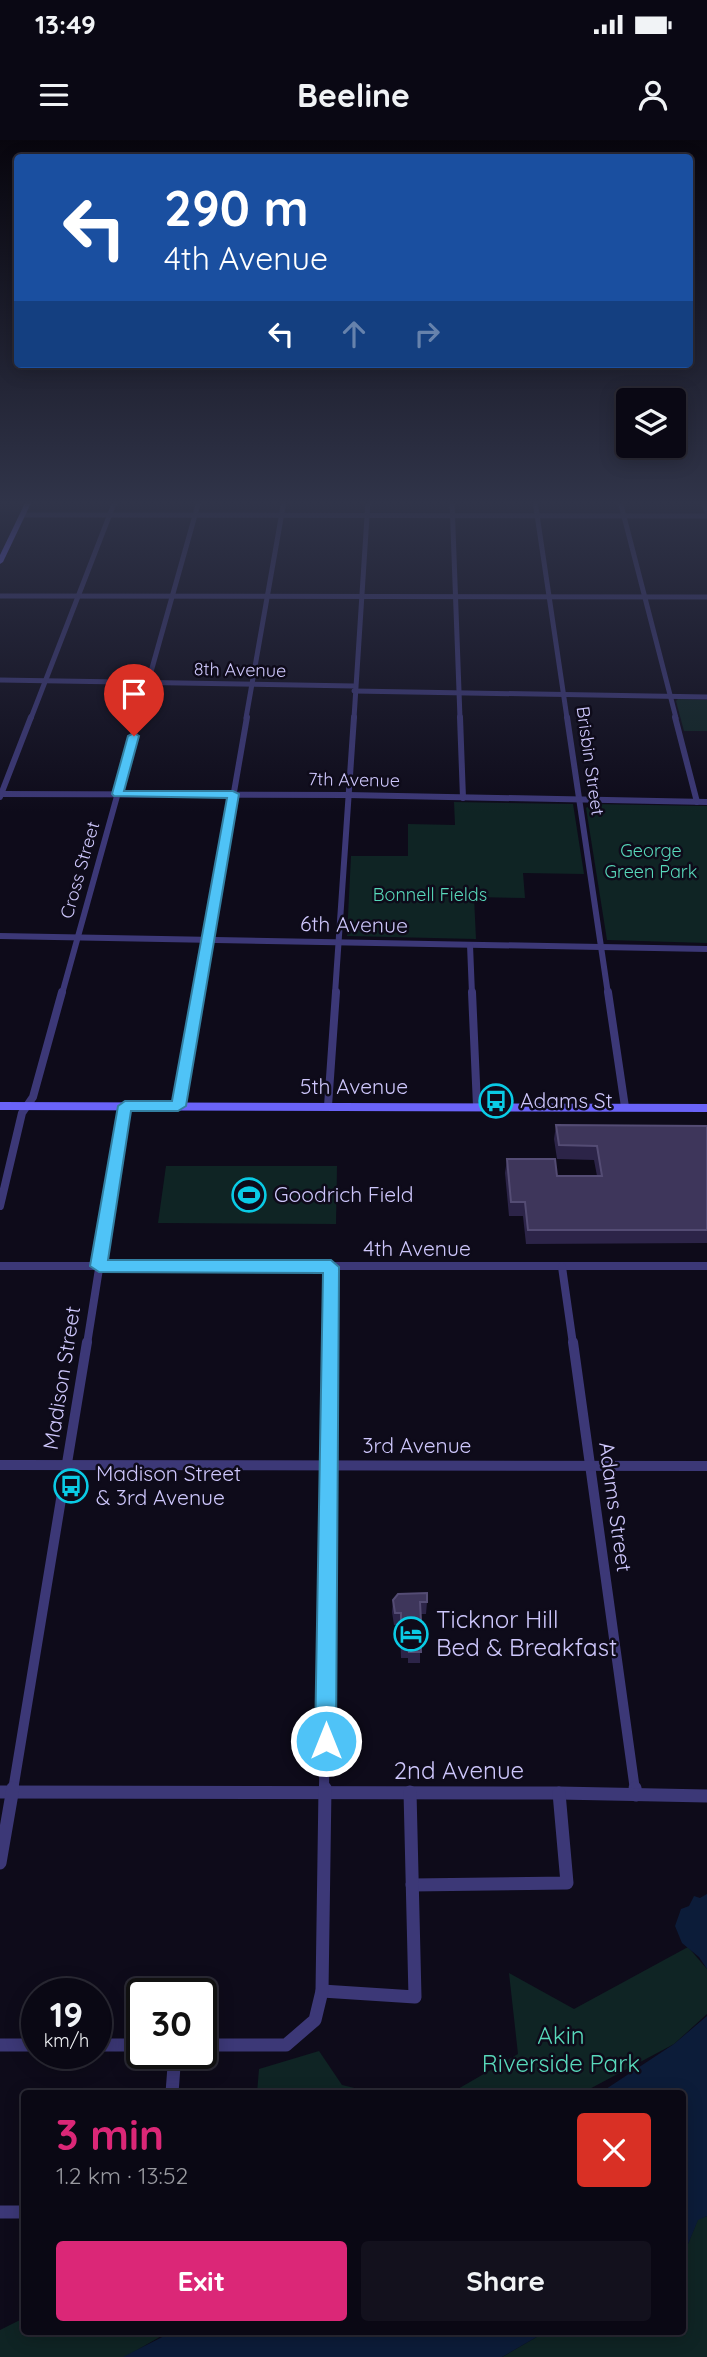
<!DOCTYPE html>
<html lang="en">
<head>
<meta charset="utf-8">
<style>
  :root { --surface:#0a0814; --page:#13111d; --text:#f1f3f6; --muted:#999aa0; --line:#2a2934; --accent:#db2777 }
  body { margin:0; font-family:Quicksand,sans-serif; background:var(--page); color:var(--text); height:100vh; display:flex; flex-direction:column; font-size:26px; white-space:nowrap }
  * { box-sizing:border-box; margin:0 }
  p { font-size:23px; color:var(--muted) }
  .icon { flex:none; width:38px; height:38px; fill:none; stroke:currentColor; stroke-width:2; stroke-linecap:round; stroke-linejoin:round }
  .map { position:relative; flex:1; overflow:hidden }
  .details { position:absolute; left:21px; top:1950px; width:665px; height:245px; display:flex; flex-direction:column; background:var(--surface); border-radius:7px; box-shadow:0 4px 18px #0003,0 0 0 2px var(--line) }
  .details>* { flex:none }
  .guide { position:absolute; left:14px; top:14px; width:679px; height:214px; border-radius:7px; box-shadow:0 4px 18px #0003,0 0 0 2px var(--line); background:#1a4fa0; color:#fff; overflow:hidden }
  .tools { position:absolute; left:616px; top:248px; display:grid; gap:14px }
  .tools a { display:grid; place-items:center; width:70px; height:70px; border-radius:7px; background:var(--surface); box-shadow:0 4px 18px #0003,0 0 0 2px var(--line); font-size:35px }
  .speed { position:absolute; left:21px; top:1838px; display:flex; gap:14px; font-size:35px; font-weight:700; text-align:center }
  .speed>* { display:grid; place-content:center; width:91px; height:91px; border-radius:50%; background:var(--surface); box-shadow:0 4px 18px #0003,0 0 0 2px var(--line); line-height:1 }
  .speed small { font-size:18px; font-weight:400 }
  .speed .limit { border:4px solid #111; border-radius:10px; background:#fff; color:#111 }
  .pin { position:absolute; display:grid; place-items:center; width:60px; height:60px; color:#fff; margin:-72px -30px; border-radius:50% 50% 50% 0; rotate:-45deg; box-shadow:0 0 7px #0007 }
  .pin .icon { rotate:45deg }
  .me { position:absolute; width:77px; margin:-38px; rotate:0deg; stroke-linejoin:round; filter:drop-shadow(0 0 5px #0008) }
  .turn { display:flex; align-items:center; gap:24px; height:147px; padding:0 35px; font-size:32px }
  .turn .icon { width:91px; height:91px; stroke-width:2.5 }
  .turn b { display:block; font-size:49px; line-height:60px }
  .lanes { display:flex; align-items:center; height:66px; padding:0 35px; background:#0003; justify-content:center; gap:35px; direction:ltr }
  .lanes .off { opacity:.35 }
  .round { display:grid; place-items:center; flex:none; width:74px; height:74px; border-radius:7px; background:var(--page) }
  .head { display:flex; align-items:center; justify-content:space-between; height:119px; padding:0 35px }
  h1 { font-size:42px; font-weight:700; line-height:52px; color:var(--accent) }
  .button { display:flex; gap:14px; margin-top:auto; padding:14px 35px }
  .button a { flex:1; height:80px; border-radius:7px; background:var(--accent); color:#fff; font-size:28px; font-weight:700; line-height:80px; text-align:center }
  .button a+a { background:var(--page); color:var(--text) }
  .status { display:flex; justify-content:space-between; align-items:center; height:49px; padding:0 35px; background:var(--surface); direction:ltr }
  .status svg { height:19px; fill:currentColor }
  header { display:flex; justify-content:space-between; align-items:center; height:91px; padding:0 35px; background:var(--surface); font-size:32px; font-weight:700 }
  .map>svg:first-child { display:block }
</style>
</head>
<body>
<div class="status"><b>13:49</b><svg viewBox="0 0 49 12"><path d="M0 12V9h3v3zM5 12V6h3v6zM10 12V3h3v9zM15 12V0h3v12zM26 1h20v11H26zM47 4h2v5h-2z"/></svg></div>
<header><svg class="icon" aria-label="menu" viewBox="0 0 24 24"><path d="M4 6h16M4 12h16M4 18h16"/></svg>Beeline<svg class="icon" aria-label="person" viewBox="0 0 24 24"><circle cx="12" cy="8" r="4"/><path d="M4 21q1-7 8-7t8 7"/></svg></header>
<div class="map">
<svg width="707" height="2217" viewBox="0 0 707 2217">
  <rect width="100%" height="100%" fill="#0e0b1a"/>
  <g fill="#0f2424">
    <polygon points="678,559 707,560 707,591 684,591 676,561"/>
    <polygon points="454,662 573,664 584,734 523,733 525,758 474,757 476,799 347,796 351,716 408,716 408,684 455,685"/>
    <polygon points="592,664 707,666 707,803 607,800 586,668"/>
    <polygon points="166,1026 337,1026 336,1084 158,1083"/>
    <polygon points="688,1807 707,1829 707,1874 674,1904 582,1953 451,1953 518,1914 509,1833 574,1869"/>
    <polygon points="319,1911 342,1945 375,1953 257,1953 259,1929"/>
    <polygon points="707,2076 707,2217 502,2217 547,2191 682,2191 683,2116 698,2079"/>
    <polygon points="24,2178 24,2191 170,2191 125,2217 0,2217 0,2190"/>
  </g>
  <g fill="#0c1c39">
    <polygon points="707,1754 707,1829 699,1817 682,1803 675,1786 681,1769 689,1766 694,1756 700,1758"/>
    <polygon points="707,1876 707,2076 698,2080 683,2116 682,1953 600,1953 674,1904"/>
    <polygon points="174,2191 547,2191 502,2217 123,2217"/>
  </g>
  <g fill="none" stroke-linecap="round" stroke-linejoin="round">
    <g stroke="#3c3877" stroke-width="5">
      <polyline points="452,361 460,578"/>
      <polyline points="535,361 567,578"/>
      <polyline points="620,361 676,578"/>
      <polyline points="703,361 707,372"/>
      <polyline points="23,375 707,376"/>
      <polyline points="0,456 707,457"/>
      <polyline points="0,540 354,546"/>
      <polyline points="354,551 707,557"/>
      <polyline points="31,578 115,361"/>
      <polyline points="138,578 199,361"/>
      <polyline points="246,578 284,361"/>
      <polyline points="354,578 368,361"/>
    </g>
    <g stroke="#3c3877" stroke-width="6">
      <polyline points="460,577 463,658"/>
      <polyline points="567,577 608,854"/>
      <polyline points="675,577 697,662"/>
      <polyline points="0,657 31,577"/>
      <polyline points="0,796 707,809"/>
      <polyline points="470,805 472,854"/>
      <polyline points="62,854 139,577"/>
      <polyline points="199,854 247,577"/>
      <polyline points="335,854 354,577"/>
    </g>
    <g stroke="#3c3877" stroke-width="8">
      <polyline points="472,852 477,966"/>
      <polyline points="608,852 625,967"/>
      <polyline points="179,966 199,852"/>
      <polyline points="328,966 336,852"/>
      <polyline points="0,1066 22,973 33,957 62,852"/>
      <polyline points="0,1126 707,1126"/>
      <polyline points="562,1127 573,1204"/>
      <polyline points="87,1204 125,966"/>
      <polyline points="330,1204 331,1127"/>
    </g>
    <g stroke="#3c3877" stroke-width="10">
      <polyline points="573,1202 635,1650"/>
      <polyline points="0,1325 707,1326"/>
      <polyline points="13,1650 87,1202"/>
      <polyline points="324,1650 330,1202"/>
    </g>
    <g stroke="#3c3877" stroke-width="13">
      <polyline points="635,1648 636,1655"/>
      <polyline points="0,1652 559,1653 707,1656"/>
      <polyline points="0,1723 13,1648"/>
      <polyline points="412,1745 567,1743 559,1653"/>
      <polyline points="322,1851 415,1857 410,1652"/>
      <polyline points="0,1905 37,1905"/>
      <polyline points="96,1905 142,1905"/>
      <polyline points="201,1905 286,1905 315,1880 322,1851 325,1648"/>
      <polyline points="172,1953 175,1913"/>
      <polyline points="0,2072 24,2072"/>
    </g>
    <polygon fill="#3c3877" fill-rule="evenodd" points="0,651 348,652 707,659 707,665 348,658 0,657"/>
    <g fill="#6a63f8" fill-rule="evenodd">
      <polygon points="26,361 32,361 3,422 0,424 0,415"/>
      <polygon points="0,962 707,964 707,972 0,970"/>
    </g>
  </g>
  <g fill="#2c2448">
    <polygon points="556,985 707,986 707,1103 526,1104 523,1076 509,1076 505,1033 507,1019 557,1036 597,1036 594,1020 557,1019 554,999"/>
    <polygon points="393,1460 427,1462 426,1474 420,1474 424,1497 420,1500 420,1523 408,1523 408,1518 401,1518 400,1485 394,1485 392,1472"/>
  </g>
  <polygon fill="#19132d" points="425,1485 424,1497 419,1501 420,1489"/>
  <g fill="#3e365b" stroke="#544c74" stroke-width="2">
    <polygon points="556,985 707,986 707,1090 528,1090 525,1062 511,1062 507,1019 555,1019 557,1036 602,1036 597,1006 559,1005"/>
    <polygon points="427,1453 427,1462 420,1462 421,1481 425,1485 420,1489 421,1512 409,1512 409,1507 401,1506 401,1473 395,1473 393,1460 398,1454"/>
  </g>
  <linearGradient id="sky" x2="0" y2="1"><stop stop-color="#08060e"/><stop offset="0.54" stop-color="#303449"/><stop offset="1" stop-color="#303449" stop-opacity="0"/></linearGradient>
  <rect width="707" height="672" fill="url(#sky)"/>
  <polygon fill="#4fc3f7" stroke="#337fa1" stroke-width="2" points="134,593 139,596 124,651 233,651 239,654 186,966 178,971 131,971 108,1120 331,1120 339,1127 336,1601 333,1609 326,1612 318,1609 315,1601 323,1133 99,1132 90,1126 118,966 125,961 172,961 227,658 114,656 112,654 128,596"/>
  <defs>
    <symbol id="bus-ring" viewBox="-11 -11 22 22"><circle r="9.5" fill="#0e0b1a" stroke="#0acbe5" stroke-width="1.5"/><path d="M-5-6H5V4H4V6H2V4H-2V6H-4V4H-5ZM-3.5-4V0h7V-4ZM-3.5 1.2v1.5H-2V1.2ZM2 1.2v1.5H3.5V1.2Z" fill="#0acbe5"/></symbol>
    <symbol id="stadium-ring" viewBox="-11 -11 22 22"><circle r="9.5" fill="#0e0b1a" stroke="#0acbe5" stroke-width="1.5"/><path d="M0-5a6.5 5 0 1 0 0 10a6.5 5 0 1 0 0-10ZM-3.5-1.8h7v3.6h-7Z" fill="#0acbe5"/></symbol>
    <symbol id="hotel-ring" viewBox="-11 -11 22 22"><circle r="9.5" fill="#0e0b1a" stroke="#0acbe5" stroke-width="1.5"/><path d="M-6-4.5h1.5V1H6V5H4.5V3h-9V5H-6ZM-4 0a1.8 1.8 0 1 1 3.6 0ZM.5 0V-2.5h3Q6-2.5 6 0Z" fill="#0acbe5"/></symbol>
  </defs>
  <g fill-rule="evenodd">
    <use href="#bus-ring" x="477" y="942" width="38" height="38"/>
    <use href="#stadium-ring" x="230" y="1036" width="38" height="38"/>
    <use href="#bus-ring" x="52" y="1327" width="38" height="38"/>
    <use href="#hotel-ring" x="392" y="1475" width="38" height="38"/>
  </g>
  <g text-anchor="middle" stroke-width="5" stroke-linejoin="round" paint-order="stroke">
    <g font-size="18" fill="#cec7fc" stroke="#0e0b1a">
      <text transform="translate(240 530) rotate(1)" y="6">8th Avenue</text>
      <text transform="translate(590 621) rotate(82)" y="6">Brisbin Street</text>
      <text transform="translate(354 640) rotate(1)" y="6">7th Avenue</text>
      <text transform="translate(80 730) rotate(-74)" y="6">Cross Street</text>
    </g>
    <g font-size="18" fill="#58d8ba" stroke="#0e0b1a">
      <text x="651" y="717">George<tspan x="651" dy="21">Green Park</tspan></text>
      <text x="430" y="761">Bonnell Fields</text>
    </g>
    <g font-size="21" fill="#cec7fc" stroke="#0e0b1a">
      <text transform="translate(354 785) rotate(1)" y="7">6th Avenue</text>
      <text x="354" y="954">5th Avenue</text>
      <text x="417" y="1116">4th Avenue</text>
      <text transform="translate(62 1238) rotate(-81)" y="7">Madison Street</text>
      <text x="417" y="1313">3rd Avenue</text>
      <text transform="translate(615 1367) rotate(82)" y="7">Adams Street</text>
    </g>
    <g font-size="21" fill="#cec7fc" stroke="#0e0b1a" text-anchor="start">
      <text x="520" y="968">Adams St</text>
      <text x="274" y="1062">Goodrich Field</text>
      <text x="96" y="1341">Madison Street<tspan x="96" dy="24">&amp; 3rd Avenue</tspan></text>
    </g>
    <g font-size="24" fill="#cec7fc" stroke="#0e0b1a" text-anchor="start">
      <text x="436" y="1488">Ticknor Hill<tspan x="436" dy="28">Bed &amp; Breakfast</tspan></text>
    </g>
    <g font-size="24" fill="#cec7fc" stroke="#0e0b1a">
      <text x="459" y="1639">2nd Avenue</text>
    </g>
    <g font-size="24" fill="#58d8ba" stroke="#0e0b1a">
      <text x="561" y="1904">Akin<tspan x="561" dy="28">Riverside Park</tspan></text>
    </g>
  </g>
</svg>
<div class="tools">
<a><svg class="icon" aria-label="layers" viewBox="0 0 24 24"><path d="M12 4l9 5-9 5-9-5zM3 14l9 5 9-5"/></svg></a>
</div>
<div class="speed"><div>19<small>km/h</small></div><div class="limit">30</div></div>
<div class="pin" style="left:134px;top:596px;background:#d93025"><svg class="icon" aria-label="arrive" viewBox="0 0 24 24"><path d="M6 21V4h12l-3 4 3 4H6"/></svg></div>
<svg class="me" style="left:326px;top:1601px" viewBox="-20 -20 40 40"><circle r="17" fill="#4fc3f7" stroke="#fff" stroke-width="3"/><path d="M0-11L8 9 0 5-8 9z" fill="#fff"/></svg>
<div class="guide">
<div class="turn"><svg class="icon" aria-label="left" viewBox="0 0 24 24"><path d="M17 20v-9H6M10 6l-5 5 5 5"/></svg><div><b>290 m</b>4th Avenue</div></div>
<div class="lanes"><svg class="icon" aria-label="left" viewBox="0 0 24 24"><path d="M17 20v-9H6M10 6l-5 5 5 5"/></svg><svg class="icon off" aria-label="ahead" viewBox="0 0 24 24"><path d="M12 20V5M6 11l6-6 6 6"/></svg><svg class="icon off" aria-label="right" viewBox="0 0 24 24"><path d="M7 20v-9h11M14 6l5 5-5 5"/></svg></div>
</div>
<section class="details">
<div class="head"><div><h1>3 min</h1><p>1.2 km · 13:52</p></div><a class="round" style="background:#d93025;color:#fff"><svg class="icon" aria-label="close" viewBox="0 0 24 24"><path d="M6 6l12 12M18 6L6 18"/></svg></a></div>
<div class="button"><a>Exit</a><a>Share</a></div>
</section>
</div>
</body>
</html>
